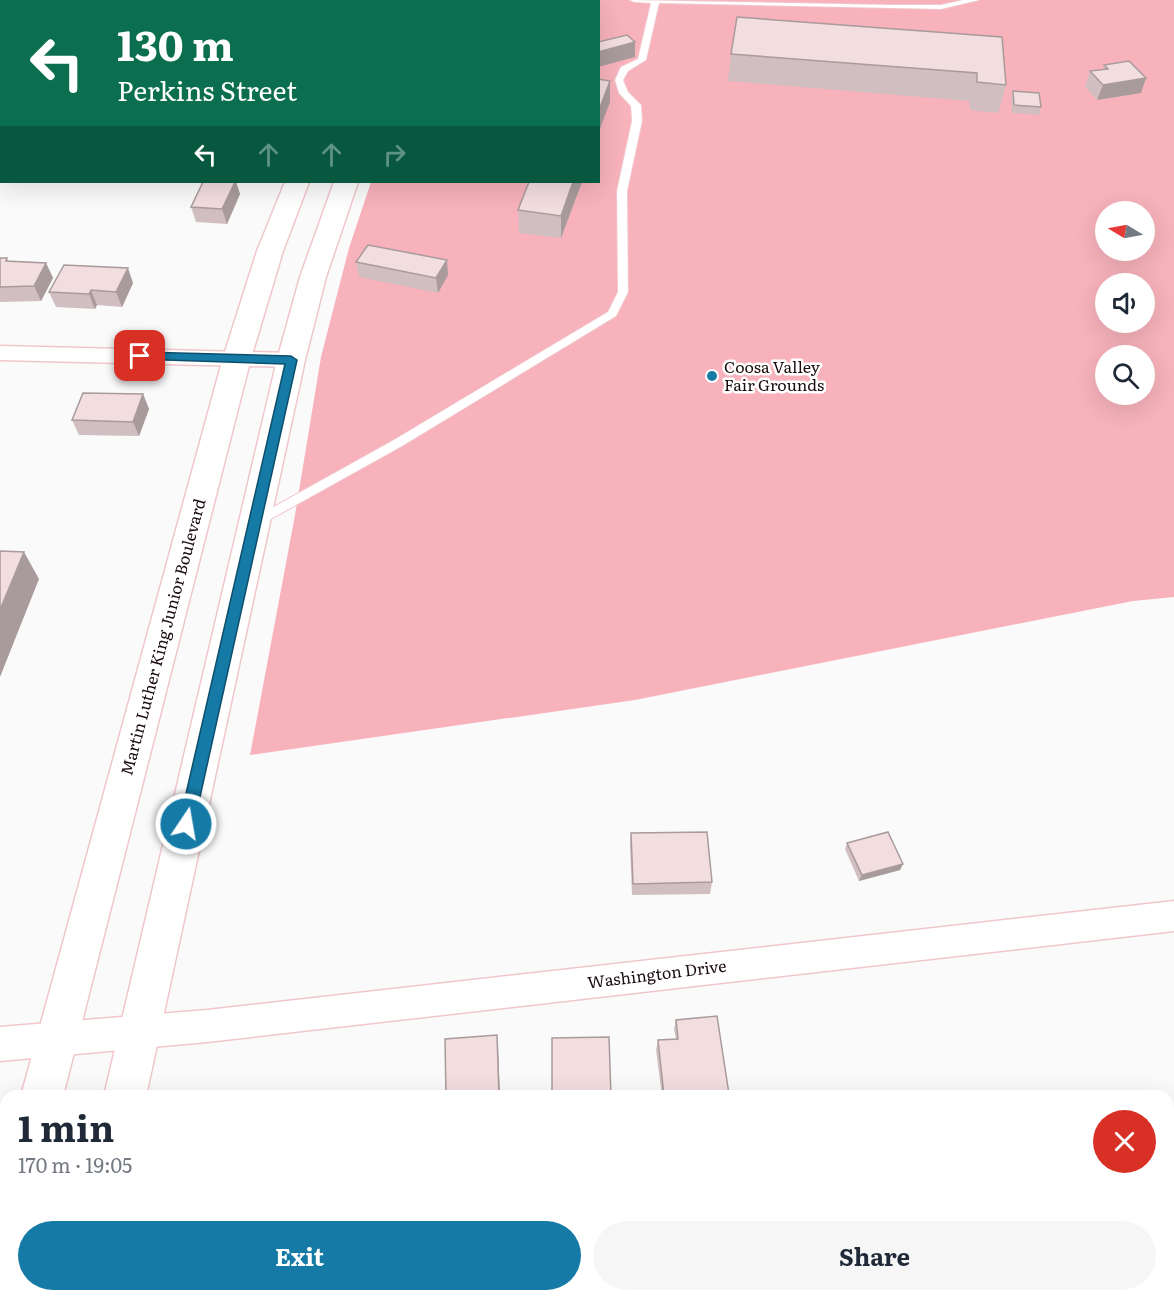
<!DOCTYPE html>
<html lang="en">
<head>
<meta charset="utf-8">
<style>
  :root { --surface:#fff; --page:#f6f6f7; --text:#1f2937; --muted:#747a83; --accent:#157aa5 }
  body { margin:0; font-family:Literata,serif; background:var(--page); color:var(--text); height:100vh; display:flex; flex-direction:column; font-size:22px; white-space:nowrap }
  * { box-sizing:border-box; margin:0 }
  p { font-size:20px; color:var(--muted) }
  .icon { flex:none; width:33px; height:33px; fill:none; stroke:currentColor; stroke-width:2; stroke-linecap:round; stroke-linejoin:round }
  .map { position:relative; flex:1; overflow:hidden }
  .panel { position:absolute; left:0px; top:1090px; width:1174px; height:212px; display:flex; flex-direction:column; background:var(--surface); border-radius:18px 18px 0 0; box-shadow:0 6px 24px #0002 }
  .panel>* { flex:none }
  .guide { position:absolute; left:0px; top:0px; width:600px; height:183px; box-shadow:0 6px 24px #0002; background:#0b6e4f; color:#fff; overflow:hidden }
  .needle { width:39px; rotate:280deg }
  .buttons { position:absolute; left:1095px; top:201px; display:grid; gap:12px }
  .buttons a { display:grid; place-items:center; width:60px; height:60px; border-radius:50%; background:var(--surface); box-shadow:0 6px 24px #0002; font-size:30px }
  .pin { position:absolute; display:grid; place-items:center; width:51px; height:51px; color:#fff; margin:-26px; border-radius:12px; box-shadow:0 3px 9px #0006 }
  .me { position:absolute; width:66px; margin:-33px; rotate:12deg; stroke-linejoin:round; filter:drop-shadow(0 0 4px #0008) }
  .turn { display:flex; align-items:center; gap:21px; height:126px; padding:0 18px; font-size:27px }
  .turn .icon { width:78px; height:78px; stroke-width:2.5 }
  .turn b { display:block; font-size:42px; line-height:51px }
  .lanes { display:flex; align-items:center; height:57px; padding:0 18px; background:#0003; justify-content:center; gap:30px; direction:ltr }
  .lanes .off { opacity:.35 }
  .round { display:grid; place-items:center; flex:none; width:63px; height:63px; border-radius:32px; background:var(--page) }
  .head { display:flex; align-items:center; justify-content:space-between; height:102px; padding:0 18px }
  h1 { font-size:36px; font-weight:700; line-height:45px }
  .cta { display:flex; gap:12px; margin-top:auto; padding:12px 18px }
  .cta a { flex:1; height:69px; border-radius:36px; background:var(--accent); color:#fff; font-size:24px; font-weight:700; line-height:69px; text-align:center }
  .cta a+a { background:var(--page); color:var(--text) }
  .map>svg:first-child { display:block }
</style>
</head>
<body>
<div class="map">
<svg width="1174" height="1301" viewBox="0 0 1174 1301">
  <rect width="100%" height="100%" fill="#fafafa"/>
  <path fill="#f7b2bb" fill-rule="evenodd" d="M456 0H1174V597L1133 601 635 700 250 755 295 515 321 357 349 248 371 182H598V2ZM1106 212H1144V250H1106ZM1106 284H1144V322H1106ZM1106 356H1144V394H1106Z"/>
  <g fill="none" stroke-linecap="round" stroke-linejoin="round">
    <defs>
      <polygon id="lane" points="630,0 891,5 941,5 963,0 979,0 941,9 659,3 646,60 628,71 623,80 628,92 641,105 642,121 627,191 628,292 616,316 402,446 260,525 252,525 250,522 252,519 394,440 608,312 618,292 617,191 632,121 631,106 619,93 615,80 621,67 638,59 651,3 634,2"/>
      <g id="street">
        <polygon points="28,0 44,0 27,2"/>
        <polygon points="245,0 262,0 244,2"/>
        <rect x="0" y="42" width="2" height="10"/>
        <polygon points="0,346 291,353 299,355 302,360 299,365 291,367 0,360"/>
        <polygon points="1174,901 1174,931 207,1042 0,1061 0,1027 207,1010"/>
      </g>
      <g id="secondary">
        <polygon points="377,0 397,0 376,2"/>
        <polygon points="418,0 438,0 417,2"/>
        <polygon points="285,182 309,182 283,251 251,358 63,1096 21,1096 223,358 257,251"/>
        <polygon points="334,182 358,182 326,277 305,360 146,1096 104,1096 277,360 300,277"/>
        <polygon points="6,1210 6,1275 0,1277 0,1212"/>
        <polygon points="57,1296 103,1296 102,1301 56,1301"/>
      </g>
    </defs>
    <use href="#lane" stroke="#f1c6cb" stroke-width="2"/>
    <use href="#street" stroke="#f1c6cb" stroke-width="3"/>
    <use href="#secondary" stroke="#f1c6cb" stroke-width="3"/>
    <use href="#lane" fill="#fff" fill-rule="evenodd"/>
    <use href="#street" fill="#fff" fill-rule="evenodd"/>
    <use href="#secondary" fill="#fff" fill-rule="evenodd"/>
  </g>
  <g fill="#d0bec0">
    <polygon points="1002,37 1006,85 998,113 970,110 969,101 728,81 731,54"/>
    <polygon points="1104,65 1146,78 1141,93 1097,100 1085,86 1090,71 1103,70"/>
    <polygon points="1013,91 1041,107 1039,115 1012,113 1011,99"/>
    <polygon points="203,182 236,182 240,194 227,224 196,222 191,207"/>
    <polygon points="582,182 561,238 519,233 518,210"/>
    <polygon points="0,258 7,258 8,261 46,263 53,278 41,301 0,302"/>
    <polygon points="356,262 448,275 438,293 359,277"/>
    <polygon points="133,283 122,307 97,305 95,309 56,307 49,292"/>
    <polygon points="143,394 149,409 139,436 79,435 72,420"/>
    <polygon points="631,833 712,882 710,894 632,895 630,845"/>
    <polygon points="847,843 903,864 900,870 859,881 845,849"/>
    <polygon points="676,1020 729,1094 728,1096 662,1096 656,1050 658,1040 676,1039 674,1029"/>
  </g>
  <g fill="#a99b9c">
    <polygon points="635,42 635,57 598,67 598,52"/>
    <polygon points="1146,78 1141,93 1097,100 1103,85"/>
    <polygon points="610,81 610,102 598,134 598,113"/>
    <polygon points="235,182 236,182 240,194 227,224 222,209"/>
    <polygon points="573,182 582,182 561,238 561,216"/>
    <polygon points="447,260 448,275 438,293 436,278"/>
    <polygon points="46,263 53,278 41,301 34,286"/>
    <polygon points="128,268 133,283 122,307 116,292"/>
    <polygon points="91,290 97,305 95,309 89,294"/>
    <polygon points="143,394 149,409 139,436 133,422"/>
    <polygon points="24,552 39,579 0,677 0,610"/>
    <polygon points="903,864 900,870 859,881 862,875"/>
    <polygon points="497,1035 498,1045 500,1096 499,1096"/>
  </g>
  <g fill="#f2dddf" stroke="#a99b9c" stroke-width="1.5">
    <polygon points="260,0 314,0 313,2 258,2"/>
    <polygon points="737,17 1002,37 1006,85 977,82 977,73 731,54"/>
    <polygon points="627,35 635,42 598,52 598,42"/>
    <polygon points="1129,61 1146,78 1103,85 1090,71 1108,69 1104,65"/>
    <polygon points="598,79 610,81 598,113"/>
    <polygon points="1013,91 1039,93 1041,107 1014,105"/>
    <polygon points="203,182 235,182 222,209 191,207"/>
    <polygon points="529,182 573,182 561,216 518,210"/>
    <polygon points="368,245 447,260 436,278 356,262"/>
    <polygon points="0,258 7,258 6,261 46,263 34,286 0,287"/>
    <polygon points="64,265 128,268 116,292 91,290 89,294 49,292"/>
    <polygon points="83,393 143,394 133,422 72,420"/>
    <polygon points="0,551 24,552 0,610"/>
    <polygon points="707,832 712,882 633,884 631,833"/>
    <polygon points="888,832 903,864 862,875 847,843"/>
    <polygon points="717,1016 729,1094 700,1096 664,1096 658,1040 678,1039 676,1020"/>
    <polygon points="497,1035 499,1096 446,1096 445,1039"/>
    <polygon points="609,1037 611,1096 552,1096 552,1038"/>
  </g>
  <polygon fill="#157aa5" stroke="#0e4f6b" stroke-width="1.5" points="140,352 291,356 297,360 194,824 192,829 186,831 181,829 179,824 285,364 136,359 134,356"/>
  <circle fill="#157aa5" stroke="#fff" stroke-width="2" cx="712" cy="376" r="6"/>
  <g text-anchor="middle" stroke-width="5" stroke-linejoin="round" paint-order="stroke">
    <g font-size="16" fill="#1b0d0f" stroke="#fff" text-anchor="start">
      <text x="724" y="373">Coosa Valley<tspan x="724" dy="18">Fair Grounds</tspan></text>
    </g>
    <g font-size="16" fill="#1b0d0f" stroke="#fff">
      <text transform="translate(163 637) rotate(-75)" y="6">Martin Luther King Junior Boulevard</text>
      <text transform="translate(657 974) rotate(-7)" y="6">Washington Drive</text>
    </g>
  </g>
</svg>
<div class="buttons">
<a><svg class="needle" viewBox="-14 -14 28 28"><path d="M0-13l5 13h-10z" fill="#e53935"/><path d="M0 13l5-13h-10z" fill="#747a83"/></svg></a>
<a><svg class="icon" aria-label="sound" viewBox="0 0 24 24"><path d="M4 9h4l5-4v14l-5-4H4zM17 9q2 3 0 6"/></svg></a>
<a><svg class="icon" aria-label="search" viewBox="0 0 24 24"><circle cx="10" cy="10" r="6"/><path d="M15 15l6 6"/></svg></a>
</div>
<div class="pin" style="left:140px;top:356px;background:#d93025"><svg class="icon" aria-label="arrive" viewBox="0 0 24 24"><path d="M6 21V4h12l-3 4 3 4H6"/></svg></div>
<svg class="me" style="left:186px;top:824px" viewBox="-20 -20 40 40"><circle r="17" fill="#157aa5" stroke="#fff" stroke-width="3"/><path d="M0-11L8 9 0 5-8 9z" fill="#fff"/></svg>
<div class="guide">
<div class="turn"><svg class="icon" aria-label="left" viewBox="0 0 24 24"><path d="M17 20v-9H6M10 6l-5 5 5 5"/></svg><div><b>130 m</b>Perkins Street</div></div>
<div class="lanes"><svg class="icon" aria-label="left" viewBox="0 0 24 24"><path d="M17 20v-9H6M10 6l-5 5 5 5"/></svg><svg class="icon off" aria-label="ahead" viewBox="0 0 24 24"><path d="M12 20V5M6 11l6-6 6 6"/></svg><svg class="icon off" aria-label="ahead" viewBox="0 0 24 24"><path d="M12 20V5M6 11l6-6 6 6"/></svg><svg class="icon off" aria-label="right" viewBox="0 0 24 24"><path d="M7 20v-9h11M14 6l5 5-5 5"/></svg></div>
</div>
<section class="panel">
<div class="head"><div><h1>1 min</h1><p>170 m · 19:05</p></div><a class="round" style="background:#d93025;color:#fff"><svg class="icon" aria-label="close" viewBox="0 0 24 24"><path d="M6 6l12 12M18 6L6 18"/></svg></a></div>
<div class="cta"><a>Exit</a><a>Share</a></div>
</section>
</div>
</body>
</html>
